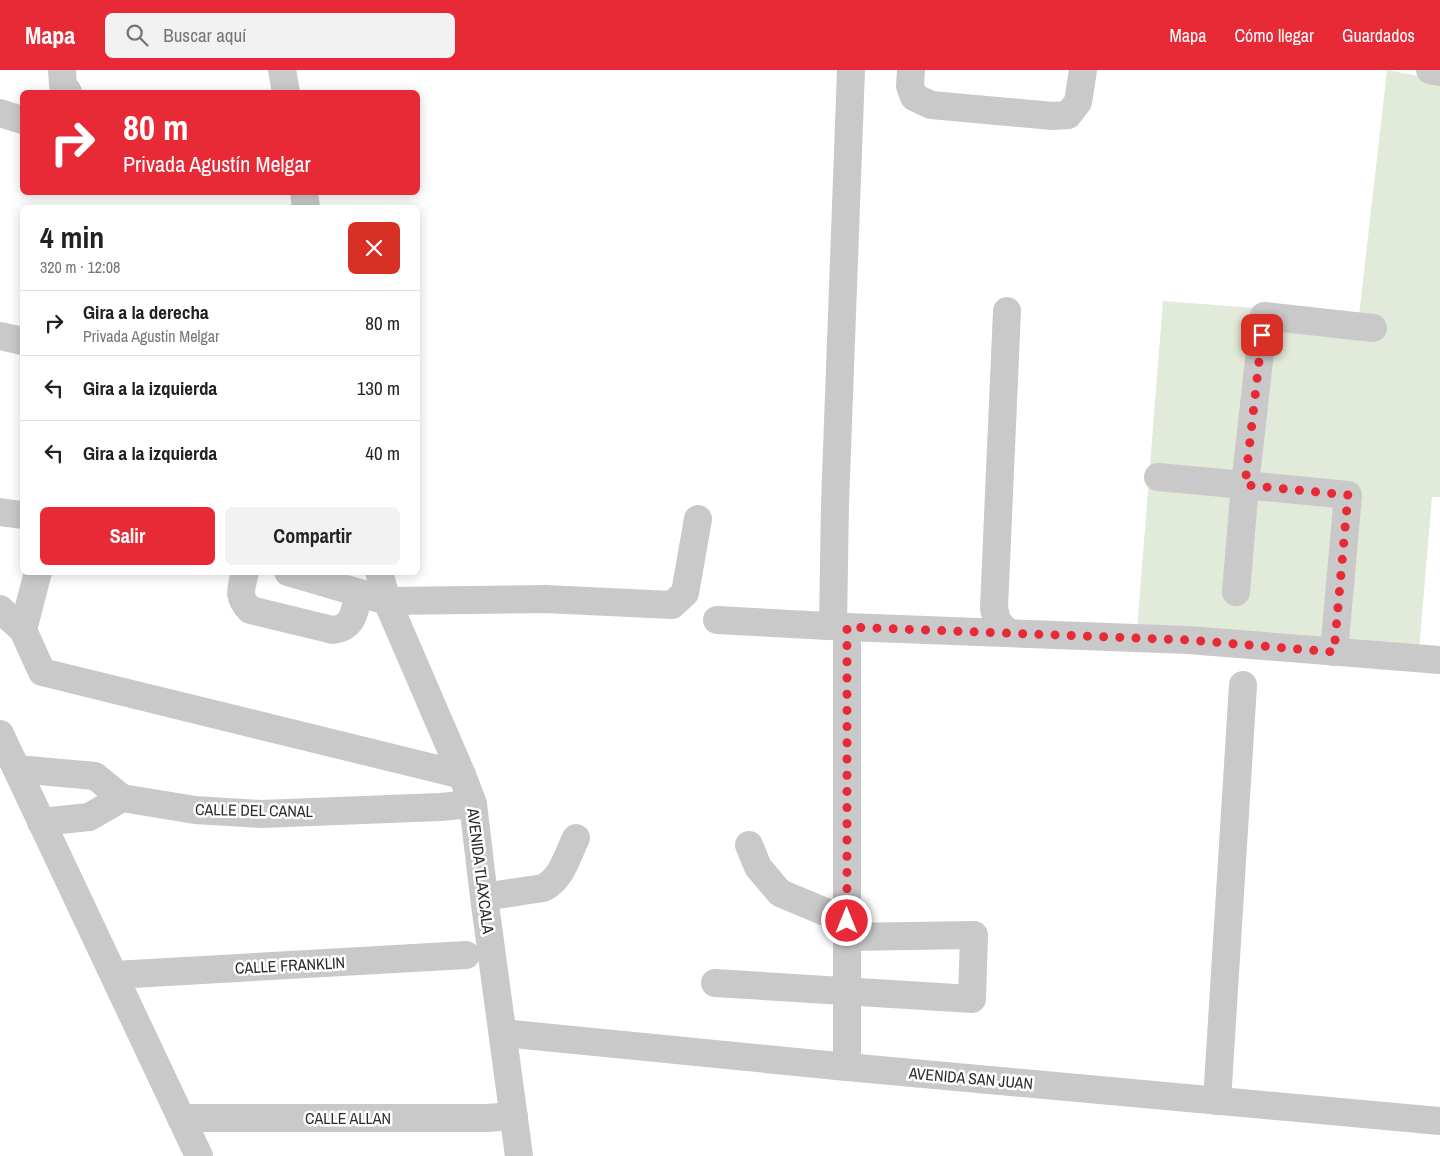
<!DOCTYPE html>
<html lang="es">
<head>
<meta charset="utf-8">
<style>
  :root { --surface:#fff; --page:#f2f2f2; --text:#222; --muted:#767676; --line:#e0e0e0; --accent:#e72a35 }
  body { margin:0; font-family:"Archivo Narrow",sans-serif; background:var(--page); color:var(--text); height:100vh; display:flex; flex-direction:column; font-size:19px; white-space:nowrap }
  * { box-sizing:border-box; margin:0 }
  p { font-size:16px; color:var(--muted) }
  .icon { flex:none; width:28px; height:28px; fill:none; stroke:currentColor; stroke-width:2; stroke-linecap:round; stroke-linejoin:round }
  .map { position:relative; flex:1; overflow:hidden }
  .panel { position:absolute; left:20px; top:135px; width:400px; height:370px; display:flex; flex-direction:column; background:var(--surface); border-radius:8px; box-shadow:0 2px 12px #0003 }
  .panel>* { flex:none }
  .hud { position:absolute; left:20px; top:20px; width:400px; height:105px; border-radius:8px; box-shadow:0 2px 12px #0003; background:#e72a35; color:#fff; overflow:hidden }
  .pin { position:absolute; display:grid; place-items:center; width:42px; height:42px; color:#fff; margin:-21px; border-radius:10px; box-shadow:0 2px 8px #0006 }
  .me { position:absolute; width:55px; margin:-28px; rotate:0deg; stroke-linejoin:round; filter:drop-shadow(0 0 4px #0008) }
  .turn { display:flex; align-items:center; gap:18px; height:105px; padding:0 20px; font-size:22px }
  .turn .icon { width:65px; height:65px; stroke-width:2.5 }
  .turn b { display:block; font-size:35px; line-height:42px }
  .round { display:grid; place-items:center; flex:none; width:52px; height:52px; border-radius:8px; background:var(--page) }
  .headline { display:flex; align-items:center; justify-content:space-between; height:85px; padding:0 20px }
  h1 { font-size:30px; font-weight:800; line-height:38px }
  .button { display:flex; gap:10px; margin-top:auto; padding:10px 20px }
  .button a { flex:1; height:58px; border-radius:8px; background:var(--accent); color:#fff; font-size:20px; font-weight:800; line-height:58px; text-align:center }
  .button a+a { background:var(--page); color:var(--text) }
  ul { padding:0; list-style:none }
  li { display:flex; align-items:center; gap:15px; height:65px; padding:0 20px; border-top:1px solid var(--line) }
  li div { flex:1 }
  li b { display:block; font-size:19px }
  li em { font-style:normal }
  header { display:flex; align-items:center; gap:30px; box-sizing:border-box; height:70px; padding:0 25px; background:var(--accent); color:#fff }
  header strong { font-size:24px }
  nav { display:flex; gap:28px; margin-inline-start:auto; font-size:18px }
  .search { width:350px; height:45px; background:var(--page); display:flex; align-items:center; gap:12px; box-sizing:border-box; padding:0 18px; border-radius:8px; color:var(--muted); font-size:19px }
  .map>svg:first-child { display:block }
</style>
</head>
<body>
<header>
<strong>Mapa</strong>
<div class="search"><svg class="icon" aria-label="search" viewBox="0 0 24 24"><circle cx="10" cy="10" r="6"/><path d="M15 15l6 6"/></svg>Buscar aquí</div>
<nav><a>Mapa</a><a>Cómo llegar</a><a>Guardados</a></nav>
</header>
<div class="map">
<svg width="1440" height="1086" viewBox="0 0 1440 1086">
  <rect width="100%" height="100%" fill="#fff"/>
  <polygon fill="#e2ead9" points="1387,0 1440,10 1440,427 1432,427 1419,580 1137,560 1163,231 1359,246"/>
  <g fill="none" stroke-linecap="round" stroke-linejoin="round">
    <g stroke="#c9c9c9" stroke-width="28">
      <polyline points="62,0 63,15 68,22"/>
      <polyline points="282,0 286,22"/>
      <polyline points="911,0 910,16 914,27 931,35 1053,46 1068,45 1078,32 1083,0"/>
      <polyline points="1430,0 1440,2"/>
      <polyline points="0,43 22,50"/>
      <polyline points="304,122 306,138"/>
      <polyline points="1007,241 994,538 997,551 1008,563"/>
      <polyline points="0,266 22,271"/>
      <polyline points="1158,407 1245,415 1236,522"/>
      <polyline points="0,442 22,445"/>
      <path d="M245 502C241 520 237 526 250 540L333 560C355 557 354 541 359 523"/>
      <polyline points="288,502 387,531 545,529 672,535 685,523 698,449"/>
      <polyline points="379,502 387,531 462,705 473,734 484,827 519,1086"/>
      <polyline points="0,539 23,560 42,602 462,705"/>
      <polyline points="717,550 847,557 1188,570 1440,590"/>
      <polyline points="833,556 835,434 851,0"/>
      <polyline points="23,560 38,502"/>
      <polyline points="1334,582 1348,425 1245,415 1264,246 1373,258"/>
      <polyline points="0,664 199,1086"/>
      <polyline points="17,699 95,706 122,728"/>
      <polyline points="41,752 89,747 122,728 195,740 261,744 440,737 473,734"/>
      <polyline points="749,775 758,797 780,823 847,851"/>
      <path d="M484 827 543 818C562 809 567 786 576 768"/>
      <polyline points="114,905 466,885"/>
      <polyline points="715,913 972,929 974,865 847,867"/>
      <polyline points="503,963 847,997 1440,1051"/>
      <polyline points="847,997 847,557"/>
      <polyline points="1217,1031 1243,615"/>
      <polyline points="181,1048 487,1048 514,1046"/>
    </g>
  </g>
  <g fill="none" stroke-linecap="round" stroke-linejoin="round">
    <polyline stroke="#e72a35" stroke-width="9" stroke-dasharray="0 16.2" points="847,851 847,557 1188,570 1334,582 1348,425 1245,415 1262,265"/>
  </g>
  <g text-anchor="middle" stroke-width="5" stroke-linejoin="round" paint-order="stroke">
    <g font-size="16" fill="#2c2c2c" stroke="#fff">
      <text transform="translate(254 740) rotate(1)" y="6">CALLE DEL CANAL</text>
      <text transform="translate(481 801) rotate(83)" y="6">AVENIDA TLAXCALA</text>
      <text transform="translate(290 895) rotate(-3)" y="6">CALLE FRANKLIN</text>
      <text transform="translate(971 1008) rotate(5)" y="6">AVENIDA SAN JUAN</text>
      <text x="348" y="1054">CALLE ALLAN</text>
    </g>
  </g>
</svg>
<div class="pin" style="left:1262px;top:265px;background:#d93025"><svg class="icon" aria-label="arrive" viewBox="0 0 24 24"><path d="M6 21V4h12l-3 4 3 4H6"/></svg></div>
<svg class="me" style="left:847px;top:851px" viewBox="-20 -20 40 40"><circle r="17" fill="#e72a35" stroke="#fff" stroke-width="3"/><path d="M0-11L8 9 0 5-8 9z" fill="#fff"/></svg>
<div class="hud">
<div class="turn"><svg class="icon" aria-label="right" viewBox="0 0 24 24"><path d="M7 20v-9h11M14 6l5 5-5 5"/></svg><div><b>80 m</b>Privada Agustín Melgar</div></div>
</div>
<section class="panel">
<div class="headline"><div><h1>4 min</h1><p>320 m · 12:08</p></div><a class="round" style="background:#d93025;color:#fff"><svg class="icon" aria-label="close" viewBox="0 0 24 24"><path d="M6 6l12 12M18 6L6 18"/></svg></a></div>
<ul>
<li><svg class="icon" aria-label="right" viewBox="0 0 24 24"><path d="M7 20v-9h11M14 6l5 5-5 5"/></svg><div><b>Gira a la derecha</b><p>Privada Agustín Melgar</p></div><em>80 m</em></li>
<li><svg class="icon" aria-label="left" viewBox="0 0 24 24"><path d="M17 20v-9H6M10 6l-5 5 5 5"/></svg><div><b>Gira a la izquierda</b></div><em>130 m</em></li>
<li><svg class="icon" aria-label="left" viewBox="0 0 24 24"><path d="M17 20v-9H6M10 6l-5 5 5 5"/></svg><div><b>Gira a la izquierda</b></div><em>40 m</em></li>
</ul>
<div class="button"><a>Salir</a><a>Compartir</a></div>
</section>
</div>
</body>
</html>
